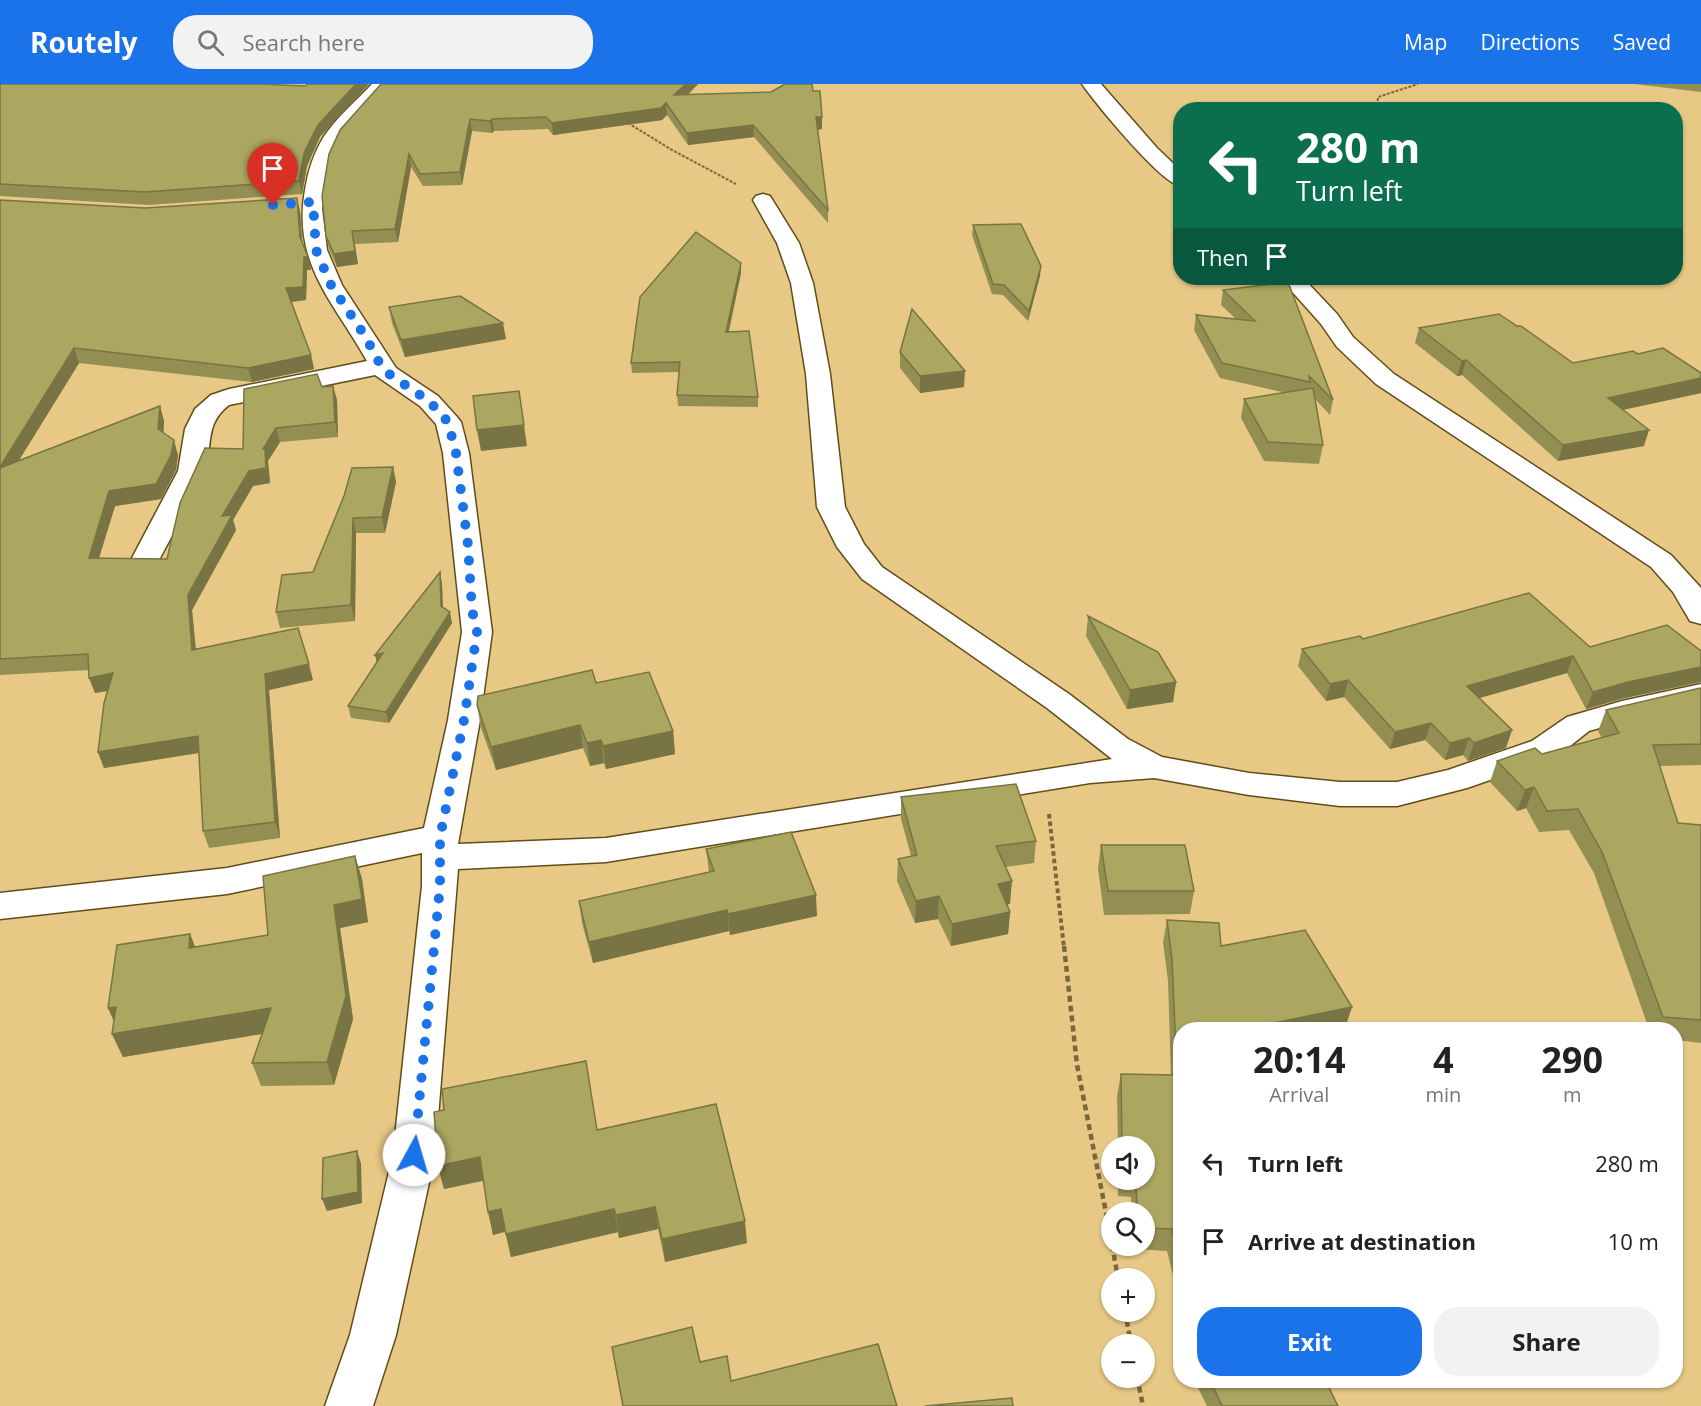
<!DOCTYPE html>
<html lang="en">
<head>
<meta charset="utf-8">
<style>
  :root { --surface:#fff; --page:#f2f2f2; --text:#222; --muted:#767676; --accent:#1a73e8 }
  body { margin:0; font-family:"Open Sans",sans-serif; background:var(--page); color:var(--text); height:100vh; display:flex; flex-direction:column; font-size:22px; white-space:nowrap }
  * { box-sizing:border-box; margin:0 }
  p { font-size:20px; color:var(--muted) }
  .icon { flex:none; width:33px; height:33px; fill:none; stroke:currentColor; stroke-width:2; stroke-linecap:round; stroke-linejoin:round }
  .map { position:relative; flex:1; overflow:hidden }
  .drawer { position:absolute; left:1173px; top:938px; width:510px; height:366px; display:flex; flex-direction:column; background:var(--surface); border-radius:24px; box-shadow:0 2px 4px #0004 }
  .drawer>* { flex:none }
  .guide { position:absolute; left:1173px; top:18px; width:510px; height:183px; border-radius:24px; box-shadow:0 2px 4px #0004; background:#0b6e4f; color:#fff; overflow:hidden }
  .fabs { position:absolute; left:1101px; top:1052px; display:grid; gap:12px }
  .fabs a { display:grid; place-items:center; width:54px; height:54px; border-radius:50%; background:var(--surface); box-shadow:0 2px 4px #0004; font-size:30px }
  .pin { position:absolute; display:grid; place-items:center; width:51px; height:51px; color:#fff; margin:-62px -26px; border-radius:50% 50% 50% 0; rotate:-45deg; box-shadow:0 0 6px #0007 }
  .pin .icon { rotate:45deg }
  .me { position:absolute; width:66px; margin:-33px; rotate:6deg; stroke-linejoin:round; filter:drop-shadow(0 0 4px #0008) }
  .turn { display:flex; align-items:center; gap:21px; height:126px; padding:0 24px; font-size:27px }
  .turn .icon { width:78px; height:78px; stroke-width:2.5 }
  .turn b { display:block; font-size:42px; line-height:51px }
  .then { display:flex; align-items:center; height:57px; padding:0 24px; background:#0003; gap:12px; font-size:22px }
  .eta { display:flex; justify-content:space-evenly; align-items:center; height:102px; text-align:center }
  .eta b { font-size:36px; font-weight:700; line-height:42px }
  .action { display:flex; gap:12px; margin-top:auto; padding:12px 24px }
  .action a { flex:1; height:69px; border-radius:24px; background:var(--accent); color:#fff; font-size:24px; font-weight:700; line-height:69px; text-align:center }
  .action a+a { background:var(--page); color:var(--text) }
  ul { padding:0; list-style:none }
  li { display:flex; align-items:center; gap:18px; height:78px; padding:0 24px }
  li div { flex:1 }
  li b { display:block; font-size:22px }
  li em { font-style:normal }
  header { display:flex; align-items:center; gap:36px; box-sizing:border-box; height:84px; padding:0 30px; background:var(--accent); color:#fff }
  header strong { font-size:28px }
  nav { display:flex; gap:33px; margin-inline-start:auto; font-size:21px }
  .search { width:420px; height:54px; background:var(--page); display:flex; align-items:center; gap:15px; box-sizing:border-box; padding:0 21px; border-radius:24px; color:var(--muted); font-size:22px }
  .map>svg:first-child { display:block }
</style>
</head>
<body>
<header>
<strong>Routely</strong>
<div class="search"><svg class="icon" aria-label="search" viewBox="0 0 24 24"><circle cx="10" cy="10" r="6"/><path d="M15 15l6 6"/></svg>Search here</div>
<nav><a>Map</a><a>Directions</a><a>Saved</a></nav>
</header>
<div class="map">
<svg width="1701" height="1322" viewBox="0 0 1701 1322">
  <rect width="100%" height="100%" fill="#e7c885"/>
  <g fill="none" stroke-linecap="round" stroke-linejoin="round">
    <defs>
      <g id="minor">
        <path d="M372 0H391L341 57 329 82 322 125 327 166 342 201 396 284 438 312 457 333 461 338 469 369 492 548 480 636 458 760 606 754 1112 675 1047 624 862 495 837 463 817 423 806 290 791 199 777 159 753 116 756 112 763 110 770 112 799 159 813 199 830 290 845 423 864 460 882 483 1069 610 1128 655 1162 673 1249 689 1340 698H1397L1448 686 1532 657 1567 633 1622 617 1701 600V620L1627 636 1589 647 1556 673 1467 704 1397 722H1340L1249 711 1154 694 1090 699 606 778 458 785 435 1071 396 1251 373 1322H325L350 1251 393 1071 422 802V769L227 810 0 835V809L227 784 424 744 448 636 462 548 443 369 436 340 420 322 375 291 229 321C203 341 214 364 203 389 191 418 175 446 160 474L156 480 146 483 136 480 132 474 178 387 185 345 195 325 211 311 229 305 367 277C334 218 292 180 305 106 308 87 313 71 323 54 335 35 356 17 372 0Z"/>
        <path d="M1082 0H1101L1157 64 1180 86V102C1160 98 1096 20 1082 0Z"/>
        <polygon points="1280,194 1303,194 1337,230 1353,253 1394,290 1671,471 1701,504 1701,540 1690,537 1673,508 1651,483 1376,300 1337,263 1321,240"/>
      </g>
    </defs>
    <use href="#minor" stroke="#624c19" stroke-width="3"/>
    <g stroke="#7b663e" stroke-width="2" stroke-dasharray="3 1.5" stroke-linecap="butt">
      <polyline points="1377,26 1378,13 1418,0"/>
      <polyline points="628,39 672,66 736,100"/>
    </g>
    <polyline stroke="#7b663e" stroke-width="4" stroke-dasharray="4.5 3" stroke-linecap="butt" points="1049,730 1064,864"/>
    <g stroke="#7b663e" stroke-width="4.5" stroke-dasharray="6 4" stroke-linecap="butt">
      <polyline points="1064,862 1077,981 1112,1159"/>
      <polyline points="1112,1161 1118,1194"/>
      <polyline points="1125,1227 1131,1260"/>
      <polyline points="1137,1293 1143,1322"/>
    </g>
    <use href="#minor" fill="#fff" fill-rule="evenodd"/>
  </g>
  <g fill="#938f53">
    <polygon points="0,0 320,53 307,82 302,110 149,121 0,112"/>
    <polygon points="381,0 698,0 688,11 813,7 822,45 818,45 828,126 828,139 754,53 688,61 667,31 662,36 553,51 548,45 494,47 492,49 472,47 462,101 423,102 411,83 398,158 355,160 358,180 337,183 329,165 326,152"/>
    <polygon points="1634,0 1701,0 1701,8"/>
    <polygon points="0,116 145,124 300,127 302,159 311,186 307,186 306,216 291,218 311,271 314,285 252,298 79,279 19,376 160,322 164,337 163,348 178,371 176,386 161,415 115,422 99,474 167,475 243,365 322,303 333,302 337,316 338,353 280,358 268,377 270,399 253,402 233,436 236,446 192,526 196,565 313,596 269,606 280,754 209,764 203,747 199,669 104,684 98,668 107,607 95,609 89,586 0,591"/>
    <polygon points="973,141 1040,192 1028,237 1003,211 992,210 972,151"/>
    <polygon points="741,189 729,248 758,313 758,323 678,322 677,311 679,288 632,289 631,279"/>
    <polygon points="1223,206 1333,316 1330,331 1315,315 1323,361 1319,380 1264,377 1241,334 1244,315 1286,309 1220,294 1194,246 1196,231 1236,235 1221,221"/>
    <polygon points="389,223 506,255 405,273 392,239"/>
    <polygon points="1517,242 1573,279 1638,270 1701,289 1701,309 1623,326 1644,362 1558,377 1462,291 1457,292 1415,259 1419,244"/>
    <polygon points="900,268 964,303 920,309 900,284"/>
    <polygon points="393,383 396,398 385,449 356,449 355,537 280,544 276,528 313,488 344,412"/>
    <polygon points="442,499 443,524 452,539 389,639 351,634 348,622 377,579 375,571"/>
    <polygon points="1529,509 1621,615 1586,625 1567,589 1479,614 1506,664 1468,677 1463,671 1445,676 1425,656 1390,665 1344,613 1326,617 1298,582 1302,565 1363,555"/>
    <polygon points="1088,532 1176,598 1173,618 1127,625 1086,552"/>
    <polygon points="596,599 673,647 675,670 606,685 604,679 590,682 583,664 496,686 481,644 477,621"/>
    <polygon points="1701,605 1701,681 1659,682 1678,739 1701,741 1701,959 1676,956 1676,945 1649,945 1594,789 1569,746 1539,748 1526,724 1517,727 1490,698 1497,677 1542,670 1602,654 1598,647 1606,626"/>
    <polygon points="901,713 1036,757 1034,779 1005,783 1010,820 1007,820 1010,828 1008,850 951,862 938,835 915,839 897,797 898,775 911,772 901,735"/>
    <polygon points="1101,761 1194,807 1190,830 1104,831 1098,784"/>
    <polygon points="706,765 817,832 730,851 729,847 593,879 582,839 579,817 709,788"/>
    <polygon points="355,772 362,795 368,838 340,844 353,935 334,1001 261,1002 252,979 262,950 123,973 112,950 190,850 195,863 268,851"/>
    <polygon points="1167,836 1352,923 1345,945 1180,945 1180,1219 1167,1167 1135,1165 1135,1161 1144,1161 1144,1128 1132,1128 1131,1113 1118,1112 1118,1095 1144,1095 1144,1062 1118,1062 1117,1012 1121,990 1171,991 1168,897 1163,858"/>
    <polygon points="597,1046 747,1159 665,1178 658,1145 619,1154 618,1148 511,1173 505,1148 493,1151 483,1097 444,1105 438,1082"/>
    <polygon points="1200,1296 1325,1296 1338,1322 1207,1322 1198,1304"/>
  </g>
  <g fill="#787443">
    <polygon points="356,0 369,0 320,53 307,82 302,110 299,97 304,69 318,41"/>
    <polygon points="686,0 698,0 675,23 674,11"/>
    <polygon points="666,19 667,31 662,36 553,51 552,39"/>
    <polygon points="816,33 822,33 822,45 817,46"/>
    <polygon points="470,35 472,47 462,101 460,88"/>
    <polygon points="492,35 494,47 492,49 490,37"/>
    <polygon points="753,41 754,53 688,61 687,49"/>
    <polygon points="409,70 411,83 398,158 395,145"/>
    <polygon points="297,114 300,127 303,166 300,153"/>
    <polygon points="352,147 358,180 337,183 334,170"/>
    <polygon points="304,173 308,173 311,186 307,186 306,216 290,218 286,204"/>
    <polygon points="741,179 741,189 726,258 726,248"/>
    <polygon points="1041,182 1040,192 1028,237 1029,227"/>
    <polygon points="503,239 506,255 405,273 401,256"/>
    <polygon points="74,264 79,279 5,399 0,383"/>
    <polygon points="311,271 314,285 252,298 248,284"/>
    <polygon points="1466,276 1462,291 1457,292 1462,277"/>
    <polygon points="965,287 964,303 920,309 920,292"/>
    <polygon points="1701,294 1701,309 1603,330 1608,314"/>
    <polygon points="333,302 337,316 338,353 335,338"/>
    <polygon points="160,322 164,337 163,360 158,345"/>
    <polygon points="524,341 527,362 481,367 477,346"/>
    <polygon points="276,344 280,358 268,377 270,399 253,402 233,436 236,446 192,526 197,582 192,566 188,511 222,432"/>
    <polygon points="1649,346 1644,362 1558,377 1563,361"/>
    <polygon points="174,356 178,371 176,386 161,415 115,422 94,490 89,474 109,407"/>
    <polygon points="393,383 396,398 385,449 382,433"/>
    <polygon points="353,434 356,449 355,537 351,521"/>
    <polygon points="440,488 442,499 443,534 441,522"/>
    <polygon points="450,528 452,539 389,639 386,628"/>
    <polygon points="383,569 378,582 375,571"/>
    <polygon points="1573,572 1567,589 1462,619 1467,602"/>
    <polygon points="309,580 313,596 269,606 280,754 275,738 265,590"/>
    <polygon points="1701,583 1701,598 1621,615 1586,625 1593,608 1628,598"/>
    <polygon points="113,589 119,605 95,609 89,594"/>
    <polygon points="1348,596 1344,613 1326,617 1330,600"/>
    <polygon points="1176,598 1173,618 1127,625 1130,606"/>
    <polygon points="1431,639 1425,656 1390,665 1395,648"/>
    <polygon points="580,641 583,664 496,686 491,663"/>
    <polygon points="1512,646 1506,664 1468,677 1474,659"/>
    <polygon points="673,647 675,670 606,685 603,662"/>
    <polygon points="198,652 204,668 104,684 98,668"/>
    <polygon points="1469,654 1463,671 1445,676 1450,659"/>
    <polygon points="601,656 604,679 590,682 587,659"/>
    <polygon points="1534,703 1526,724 1517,727 1525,706"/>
    <polygon points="355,772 362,795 368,838 340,844 353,935 334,1001 327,978 334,821"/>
    <polygon points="1012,797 1010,820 996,823 998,800"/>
    <polygon points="816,811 817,832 730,851 728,830"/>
    <polygon points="939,812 938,835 915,839 916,817"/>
    <polygon points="727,826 729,847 593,879 589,858"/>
    <polygon points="1010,828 1008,850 951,862 952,840"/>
    <polygon points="190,850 199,873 189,864"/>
    <polygon points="116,923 118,947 108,924"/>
    <polygon points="1352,923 1344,945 1244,945"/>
    <polygon points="271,924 279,947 123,973 112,950"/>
    <polygon points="357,1067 361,1079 362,1119 327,1127 322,1115"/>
    <polygon points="480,1073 485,1096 444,1105 438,1082"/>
    <polygon points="655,1123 658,1145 619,1154 616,1131"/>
    <polygon points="501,1125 506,1147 493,1151 488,1128"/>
    <polygon points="614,1125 618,1148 511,1173 506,1150"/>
    <polygon points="745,1137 747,1159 665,1178 662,1155"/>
  </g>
  <g fill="#aba660" stroke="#787443" stroke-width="1.5">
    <polygon points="0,0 259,0 306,2 307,0 356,0 318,41 304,69 299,97 145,108 0,100"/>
    <polygon points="381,0 686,0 674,11 771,8 785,0 812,0 813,7 820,7 822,33 816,33 828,126 753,41 687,49 666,19 661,24 552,39 546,33 492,35 490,37 470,35 460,88 420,90 409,70 395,145 352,147 355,167 334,170 326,152 322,112 329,70 340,46"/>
    <polygon points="297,114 300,153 308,173 304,173 303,203 286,204 311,271 248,284 74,264 0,383 0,116 145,124"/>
    <polygon points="1021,140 1041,182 1029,227 1004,201 993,200 973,141"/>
    <polygon points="696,148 741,179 726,248 749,247 758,313 677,311 680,278 631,279 640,213"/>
    <polygon points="1288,198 1333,316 1309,292 1310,298 1222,279 1196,231 1255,237 1223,206"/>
    <polygon points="460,212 503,239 401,256 389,223"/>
    <polygon points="912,225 965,287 920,292 900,268"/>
    <polygon points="1499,230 1517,242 1521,242 1573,279 1633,267 1638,270 1663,264 1701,289 1701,294 1608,314 1649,346 1563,361 1466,276 1462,277 1419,244"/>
    <polygon points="317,290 322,303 333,302 335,338 276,344 263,365 265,365 266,384 249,387 222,432 232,431 188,511 192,566 298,544 309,580 265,590 275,738 203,747 198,652 98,668 104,619 113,589 89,594 88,570 0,575 0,384 160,322 158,345 174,356 171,371 156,400 109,407 89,474 167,475 180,419 205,364 243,365 244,305"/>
    <polygon points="1313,304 1323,361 1268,358 1244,315"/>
    <polygon points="519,307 524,341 477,346 473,312"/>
    <polygon points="393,383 382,433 353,434 351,521 276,528 282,491 313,488 344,412 352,384"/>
    <polygon points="440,488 441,522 450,528 386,628 348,622 383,569 375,571"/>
    <polygon points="1529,509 1590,563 1667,541 1701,567 1701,583 1628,598 1593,608 1573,572 1467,602 1512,646 1474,659 1469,654 1450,659 1431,639 1395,648 1348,596 1330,600 1302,565 1360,552 1363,555"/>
    <polygon points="1088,532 1158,568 1176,598 1130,606"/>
    <polygon points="592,586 596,599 649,588 673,647 603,662 601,656 587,659 580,641 491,663 477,621 478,612"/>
    <polygon points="1700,604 1701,605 1701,660 1653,661 1678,739 1701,741 1701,936 1663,933 1602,768 1578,725 1547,727 1534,703 1525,706 1497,677 1535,664 1542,670 1619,649 1606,626"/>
    <polygon points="1016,700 1036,757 996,762 1012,797 998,800 1010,828 952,840 939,812 916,817 898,775 917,771 901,713"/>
    <polygon points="791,748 816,811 728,830 727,826 589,858 579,817 714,787 706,765"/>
    <polygon points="1101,761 1185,761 1194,807 1108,807"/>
    <polygon points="355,772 362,815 334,821 346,912 327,978 252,979 271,924 112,950 116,923 108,924 117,861 190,850 189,864 268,851 263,792"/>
    <polygon points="1167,836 1219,839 1221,862 1305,846 1352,923 1244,945 1180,945 1180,1179 1172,1145 1144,1144 1144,1128 1138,1128 1135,1095 1144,1095 1144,1062 1122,1062 1121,990 1177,991 1172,875"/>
    <polygon points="586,977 597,1046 716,1020 745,1137 662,1155 655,1123 616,1131 614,1125 506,1150 501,1125 488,1128 480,1073 438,1082 434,1028 444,1026 442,1005"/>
    <polygon points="357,1067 358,1108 322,1115 323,1074"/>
    <polygon points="692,1243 700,1278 727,1272 731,1297 878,1260 897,1322 623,1322 612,1263"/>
    <polygon points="1210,1296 1325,1296 1338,1322 1222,1322"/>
    <polygon points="1012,1314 1013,1322 925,1322"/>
  </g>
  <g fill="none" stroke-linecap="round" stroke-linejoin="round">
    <polyline stroke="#1a73e8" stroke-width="10" stroke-dasharray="0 18" points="273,121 313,118 316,166 331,201 365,252 381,282 386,288 429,317 448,338 456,369 468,461 472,526 477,548 464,636 440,753 440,802 414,1071"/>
  </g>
</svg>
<div class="fabs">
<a><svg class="icon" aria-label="sound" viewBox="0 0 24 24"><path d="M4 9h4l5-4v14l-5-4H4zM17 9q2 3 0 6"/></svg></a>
<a><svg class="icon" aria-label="search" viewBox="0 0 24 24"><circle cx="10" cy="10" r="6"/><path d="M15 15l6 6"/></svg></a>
<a>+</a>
<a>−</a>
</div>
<div class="pin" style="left:273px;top:121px;background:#d93025"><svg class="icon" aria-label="arrive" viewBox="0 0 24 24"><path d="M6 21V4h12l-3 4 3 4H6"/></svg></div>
<svg class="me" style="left:414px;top:1071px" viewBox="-20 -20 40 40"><circle r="19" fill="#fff"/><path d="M0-13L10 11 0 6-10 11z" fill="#1a73e8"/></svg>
<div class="guide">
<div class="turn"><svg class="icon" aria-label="left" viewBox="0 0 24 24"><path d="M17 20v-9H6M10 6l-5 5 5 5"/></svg><div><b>280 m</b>Turn left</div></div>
<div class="then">Then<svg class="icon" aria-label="arrive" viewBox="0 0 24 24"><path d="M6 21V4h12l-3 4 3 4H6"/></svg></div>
</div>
<section class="drawer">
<div class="eta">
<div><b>20:14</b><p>Arrival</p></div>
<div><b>4</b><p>min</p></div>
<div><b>290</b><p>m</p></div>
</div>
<ul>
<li><svg class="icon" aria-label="left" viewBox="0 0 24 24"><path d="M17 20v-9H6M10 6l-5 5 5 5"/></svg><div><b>Turn left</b></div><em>280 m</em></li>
<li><svg class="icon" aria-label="arrive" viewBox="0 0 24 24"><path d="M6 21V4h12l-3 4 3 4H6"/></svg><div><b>Arrive at destination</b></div><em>10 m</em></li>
</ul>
<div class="action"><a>Exit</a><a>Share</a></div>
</section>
</div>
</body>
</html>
